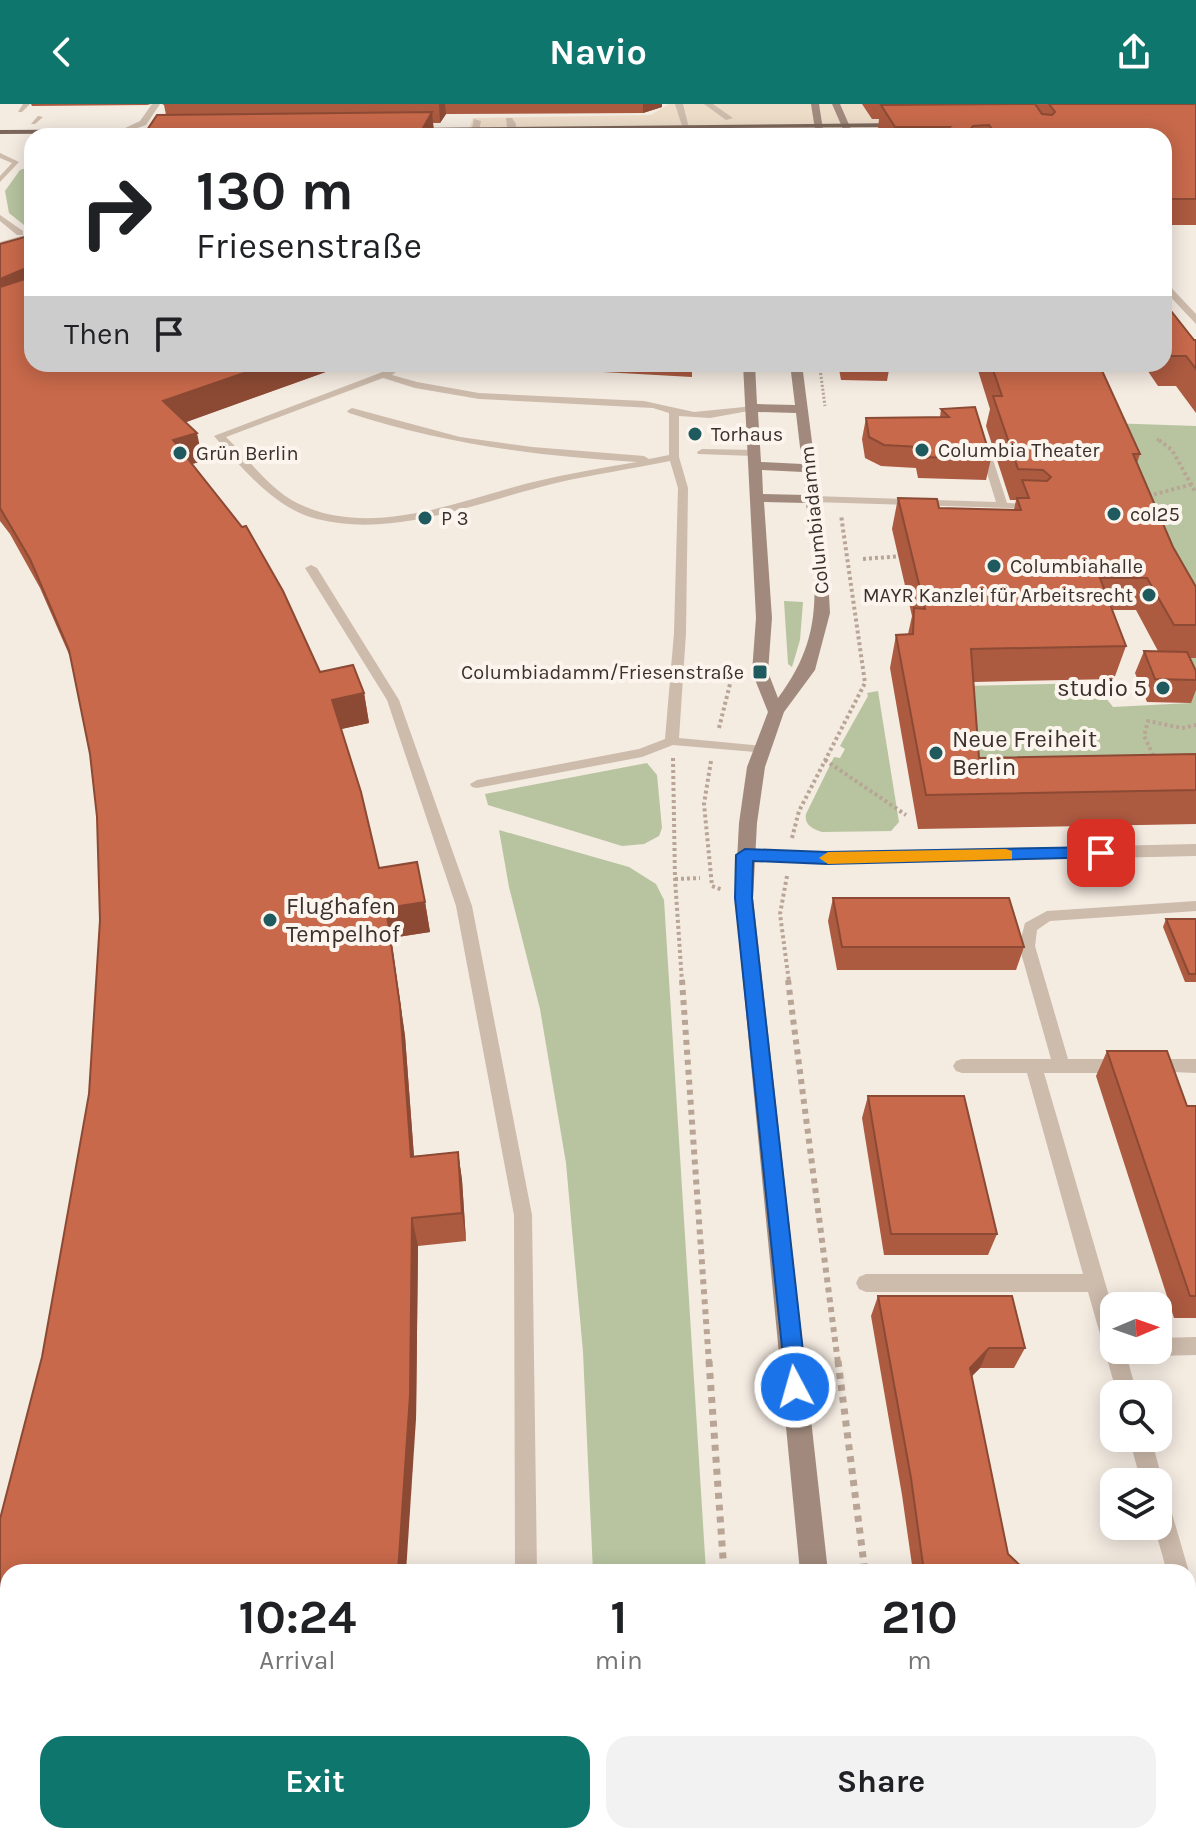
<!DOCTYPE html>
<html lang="en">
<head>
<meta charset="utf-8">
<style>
  :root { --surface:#fff; --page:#f2f2f2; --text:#202124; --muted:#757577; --accent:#0f766e }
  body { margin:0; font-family:Karla,sans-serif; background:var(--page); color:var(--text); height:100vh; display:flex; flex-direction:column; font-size:30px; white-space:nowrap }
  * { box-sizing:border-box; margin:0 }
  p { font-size:26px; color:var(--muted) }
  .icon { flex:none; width:44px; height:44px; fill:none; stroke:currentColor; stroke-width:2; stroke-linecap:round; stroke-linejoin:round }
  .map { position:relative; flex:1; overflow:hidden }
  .drawer { position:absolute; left:0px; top:1460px; width:1196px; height:280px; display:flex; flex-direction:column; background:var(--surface); border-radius:24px 24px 0 0; box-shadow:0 4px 20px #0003 }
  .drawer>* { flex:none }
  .hud { position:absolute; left:24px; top:24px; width:1148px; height:244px; border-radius:24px; box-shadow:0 4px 20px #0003; background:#fff; color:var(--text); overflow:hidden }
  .needle { width:52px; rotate:88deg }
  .tools { position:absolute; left:1100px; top:1188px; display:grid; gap:16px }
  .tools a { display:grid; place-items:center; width:72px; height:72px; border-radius:16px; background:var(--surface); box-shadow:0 4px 20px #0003; font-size:40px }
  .pin { position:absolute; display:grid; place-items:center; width:68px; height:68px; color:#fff; margin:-34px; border-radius:16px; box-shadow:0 4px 12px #0006 }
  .me { position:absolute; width:88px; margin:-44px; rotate:354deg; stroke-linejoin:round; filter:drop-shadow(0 0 6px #0008) }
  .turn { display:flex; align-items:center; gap:28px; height:168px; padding:0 40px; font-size:36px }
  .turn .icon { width:104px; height:104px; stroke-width:2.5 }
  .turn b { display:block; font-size:56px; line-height:68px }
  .then { display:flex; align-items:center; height:76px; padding:0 40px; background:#0003; gap:16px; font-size:30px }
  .eta { display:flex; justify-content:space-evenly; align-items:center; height:136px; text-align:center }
  .eta b { font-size:48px; font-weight:700; line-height:56px }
  .cta { display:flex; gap:16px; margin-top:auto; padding:16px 40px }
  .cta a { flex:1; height:92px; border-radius:24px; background:var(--accent); color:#fff; font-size:32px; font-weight:700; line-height:92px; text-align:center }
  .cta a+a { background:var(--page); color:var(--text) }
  header { display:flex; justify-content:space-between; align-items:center; height:104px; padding:0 40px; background:var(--accent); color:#fff; font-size:36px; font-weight:700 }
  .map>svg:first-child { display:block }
</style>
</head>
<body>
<header><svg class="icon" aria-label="back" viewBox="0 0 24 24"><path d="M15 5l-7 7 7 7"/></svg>Navio<svg class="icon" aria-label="share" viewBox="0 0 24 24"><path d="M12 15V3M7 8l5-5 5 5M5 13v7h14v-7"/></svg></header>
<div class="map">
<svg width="1196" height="1740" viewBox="0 0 1196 1740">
  <rect width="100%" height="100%" fill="#f4ebe1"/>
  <g fill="#b8c4a0">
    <polygon points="32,62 32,125 29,125 9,109 5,87 20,66"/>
    <polygon points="1108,319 1196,322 1196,535"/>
    <polygon points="784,497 803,498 800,536 792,563 788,560"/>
    <polygon points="1171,550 1196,550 1196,683 974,688 963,582 1094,579 1113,603 1190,599"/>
    <path d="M878 587 899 718 891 727 822 728C813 725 804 721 806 710L834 653 840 654 845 645 840 642 868 592 867 589Z"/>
    <polygon points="647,659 657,671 662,724 659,732 644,740 622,742 488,701 485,690"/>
    <polygon points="499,726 629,763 656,780 664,796 706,1468 593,1468 583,1248 566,1059 540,905 509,783"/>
    <polygon points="591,1732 718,1732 719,1740 591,1740"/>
  </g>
  <polygon fill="#ecdcc8" points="669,0 892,0 901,32 466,32 473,14 651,11"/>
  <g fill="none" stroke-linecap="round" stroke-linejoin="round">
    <g stroke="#b9a596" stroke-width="3" stroke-dasharray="2 2" stroke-linecap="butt">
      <polyline points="820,265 825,302"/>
      <polyline points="1157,335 1161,338"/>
    </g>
    <g stroke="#b9a596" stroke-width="4" stroke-dasharray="3 3" stroke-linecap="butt">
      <polyline points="1159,336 1172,346 1196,389"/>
      <polyline points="1148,392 1193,380"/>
      <polyline points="863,455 902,452"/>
      <polyline points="719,624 735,560"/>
      <polyline points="673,654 675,775 682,878"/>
      <polyline points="825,656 906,711"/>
      <polyline points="711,657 704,700 712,782 723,786"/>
      <polyline points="1156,657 1144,632 1148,617 1182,624 1196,621"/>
      <polyline points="792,734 799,707 865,579 841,411"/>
      <polyline points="787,772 780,810 789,878"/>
      <polyline points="675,775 700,774"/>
    </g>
    <g stroke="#b9a596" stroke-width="6" stroke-dasharray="5 5" stroke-linecap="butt">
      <polyline points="682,876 709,1259"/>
      <polyline points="788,876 838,1259"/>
    </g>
    <g stroke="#b9a596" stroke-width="7" stroke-dasharray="6 6" stroke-linecap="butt">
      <polyline points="709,1257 724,1468"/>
      <polyline points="838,1257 865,1468"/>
      <polyline points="739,1732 740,1740"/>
      <polyline points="900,1732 901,1740"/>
    </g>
    <g fill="#cdbbac" fill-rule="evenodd">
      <polygon points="23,0 30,0 22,8 18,8"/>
      <polygon points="38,12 43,13 35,20 31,20"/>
      <polygon points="0,49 19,58 0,78 0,72 12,59 0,54"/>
      <polygon points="0,111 23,127 23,131 17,131 0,117"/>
      <polygon points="32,129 32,133 0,142 0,138"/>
      <path d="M389 260H399L397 267 392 271 417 278 479 289 644 297 694 308 754 302V306L710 314 679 312V353L688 384 686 529 679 634 763 642 770 646 768 649 673 641 642 653 477 684 472 683 470 680 477 676 639 645 665 635 674 529 678 384 670 357C632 365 594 370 556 379 480 397 396 435 317 415 275 405 241 363 214 332L380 269 388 265ZM383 274 415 284 479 295 653 304 669 309V351L649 355 644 352 532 343 460 333 352 304 347 307 349 309C443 340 538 352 637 358 601 364 565 370 529 379 457 398 369 435 297 399 269 385 248 354 226 333Z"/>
      <polygon points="983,337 988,340 1007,399 1035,400 1040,403 1039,405 813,398 808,395 813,392 996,398 978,340"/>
      <polygon points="702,345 754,346 759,349 754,352 698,350 697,348"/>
      <polygon points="311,461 317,464 399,596 472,802 532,1111 537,1468 515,1468 514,1111 456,802 387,596 305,464"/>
      <polygon points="1196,797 1196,807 1050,817 1037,826 1035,842 1068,955 1122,955 1128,957 1131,962 1128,967 1122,969 1044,969 1114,1209 1114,1246 1125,1246 1137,1290 1117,1290 1088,1188 866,1188 859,1185 856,1179 859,1173 866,1170 1083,1170 1027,969 962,969 956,967 953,962 956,957 962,955 1051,955 1019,842 1025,819 1047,807"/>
      <polygon points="1154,955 1196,955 1196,969 1148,967 1145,962 1148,957"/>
      <polygon points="1196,1233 1196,1251 1158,1252 1149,1246 1158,1246 1158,1234"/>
      <polygon points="1129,1334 1151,1334 1163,1378 1160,1386 1158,1378 1141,1378"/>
      <polygon points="1158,1388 1166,1391 1169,1399 1189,1468 1188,1471 1188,1468 1167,1468 1154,1422 1158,1422"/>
      <polygon points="1188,1492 1196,1496 1196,1545 1188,1541"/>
      <rect x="1188" y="1611" width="8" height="24"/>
      <rect x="503" y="1732" width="26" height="8"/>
    </g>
    <g fill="#cdbbac" fill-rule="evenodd">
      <polygon points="152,0 160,0 146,21 123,29 123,25 140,17"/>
      <polygon points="1164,176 1196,210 1196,220 1164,186"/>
    </g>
    <g fill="#cdbbac" fill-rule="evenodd">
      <polygon points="675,0 683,0 689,24 682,22"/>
      <polygon points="704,0 713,0 733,14 726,16"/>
      <polygon points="506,14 512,14 516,20 516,32 508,32"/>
      <polygon points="474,15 481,17 478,32 470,32"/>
      <polygon points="1196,740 1196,752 827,760 745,757 736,751 745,745 827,748"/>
    </g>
    <g fill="#a18a7d" fill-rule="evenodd">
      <polygon points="811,0 819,0 824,32 816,32"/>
      <polygon points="832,0 840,0 854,32 846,32"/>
      <path d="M743 260H755L757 300 795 301 790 260H802L827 455 830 509 815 566 784 608 765 663 757 719 753 794 828 1468H800L735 794 739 719 747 663 768 608 752 568 756 514ZM758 308 796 309 802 360 761 358ZM762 366 803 368 805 391 763 390ZM764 398 806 399C815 476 828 528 778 594L768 568 772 514Z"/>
      <rect x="826" y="1732" width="32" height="8"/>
    </g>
    <g fill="#7d675c" fill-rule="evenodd">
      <polygon points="904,19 907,23 404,26 408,24"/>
      <polygon points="175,25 172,29 0,30 0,26"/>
    </g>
  </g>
  <g fill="#ac5a40">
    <polygon points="31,0 151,0 147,1 32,2"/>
    <polygon points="162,0 662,0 662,3 643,9 446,10 440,19 433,19 434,29 432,32 143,32 166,11 164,1"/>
    <polygon points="862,0 1196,0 1196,121 1164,121 1164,32 882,32 878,25 879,15 872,15"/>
    <polygon points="0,140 32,260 348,260 185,318 203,357 192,360 320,568 364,589 369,619 341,625 379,764 425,798 430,828 391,834 405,932 414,1052 458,1048 462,1076 466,1137 418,1142 416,1315 8,1732 381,1732 380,1740 0,1740 42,1253 89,990 100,816 97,713 90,650 71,555 40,484 10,430 0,417"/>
    <polygon points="1164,182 1170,190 1167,201 1194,236 1196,236 1196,309 1176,282 1158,282 1143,260 1164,260"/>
    <polygon points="485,260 692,260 692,273 494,262"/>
    <polygon points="838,260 890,260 887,277 841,276"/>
    <polygon points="976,260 1099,260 1140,350 1137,359 1173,443 1196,483 1196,554 1190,554 1196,567 1196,586 1191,599 1147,598 1135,569 1144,547 1158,547 1136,506 1112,506 1126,542 1114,575 973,578 979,654 1196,650 1196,720 918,725 890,564 896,531 908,530 912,512 892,425 898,394 939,404 1014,406 1016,396 1010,396 986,322 990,305"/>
    <polygon points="941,305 991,355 986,376 918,374 916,364 881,362 865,354 862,335 866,314 940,313"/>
    <polygon points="833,794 1024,843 1016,866 837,866 828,817"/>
    <polygon points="1166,815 1196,815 1196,878 1185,878 1163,823"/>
    <polygon points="1107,947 1187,1002 1196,1002 1196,1214 1174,1214 1096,972"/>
    <polygon points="868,992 997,1130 988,1151 884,1151 862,1014"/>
    <polygon points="878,1192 1025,1244 1014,1264 980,1264 972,1272 1008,1450 1027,1468 913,1468 902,1391 871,1212"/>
  </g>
  <g fill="#8c4a34">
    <polygon points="439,0 445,0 446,10 440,19"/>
    <polygon points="643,0 662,0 662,3 643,9"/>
    <polygon points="432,8 434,29 432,32 419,32"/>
    <polygon points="973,22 971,32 965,32"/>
    <polygon points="26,164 32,183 0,203 0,175"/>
    <polygon points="270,260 348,260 170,324 163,297"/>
    <polygon points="197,329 203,357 180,363 173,336"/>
    <polygon points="364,589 369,619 337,626 332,596"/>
    <polygon points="425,798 430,828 391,834 405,932 416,1081 411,1053 386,804"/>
    <polygon points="458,1048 462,1076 466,1137 462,1109"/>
    <polygon points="412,1114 418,1142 416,1315 406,1468 398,1468"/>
    <polygon points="989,1244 980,1264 961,1283 970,1264"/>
    <polygon points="371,1732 381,1732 380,1740 370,1740"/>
  </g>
  <g fill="#c8694b" stroke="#8c4a34" stroke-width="2">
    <polygon points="1035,0 1042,10 1052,11 1055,8 1049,0 1196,0 1196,95 1164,95 1164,32 997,32 989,21 973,22 965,32 939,32 950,23 895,23 881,1"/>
    <polygon points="432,8 419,31 143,32 157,11"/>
    <polygon points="32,131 32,260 270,260 163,297 197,329 173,336 242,423 246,422 283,487 320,568 353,561 364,589 332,596 361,688 379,764 417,758 425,798 386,804 400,902 411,1053 458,1048 462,1109 412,1114 410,1291 398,1468 8,1468 8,1732 371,1732 370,1740 0,1740 0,1415 42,1253 89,990 100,816 97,713 90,650 69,546 30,455 0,404 0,183 25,175 26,164 0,175 0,140"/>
    <polygon points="1164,182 1170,190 1164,190"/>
    <polygon points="1164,198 1194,236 1196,236 1196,265 1186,252 1168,252 1164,247"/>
    <polygon points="991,260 1099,260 1140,350 1133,350 1173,443 1196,483 1196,521 1174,521 1147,474 1100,474 1126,542 971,545 979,654 1196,650 1196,686 926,691 896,531 913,530 914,504 925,505 898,394 937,395 939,404 1021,406 1017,394 1029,394 1022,376 1047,377 1051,373 1043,366 1018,365 993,292 1002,292"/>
    <polygon points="975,303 991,355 922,353 920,343 884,341 869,333 866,314 949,313 941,305"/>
    <polygon points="1144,547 1187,548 1196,567 1196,576 1155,575"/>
    <polygon points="833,794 1009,794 1024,843 842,843"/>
    <polygon points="1166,815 1196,815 1196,870 1189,870"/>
    <polygon points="1107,947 1167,947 1187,1002 1196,1002 1196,1192 1190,1192"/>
    <polygon points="868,992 964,992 997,1130 891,1130"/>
    <polygon points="878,1192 1012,1192 1025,1244 989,1244 970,1264 1008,1450 1027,1468 924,1468 911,1374"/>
  </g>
  <polygon fill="#1a73e8" stroke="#114b97" stroke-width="2" points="1101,743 1110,749 1107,753 827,760 753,757 752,794 807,1283 803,1291 795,1294 787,1291 735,794 736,751 745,745 827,748"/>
  <polygon fill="#f59e0b" points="1006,745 1012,747 1012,755 828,760 819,754 828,748"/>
  <g fill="#1f5a5e" stroke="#fbf5ee" stroke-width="3">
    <circle cx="695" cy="330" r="8"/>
    <circle cx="922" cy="346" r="8"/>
    <circle cx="180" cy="349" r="8"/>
    <circle cx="1114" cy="410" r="8"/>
    <circle cx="425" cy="414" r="8"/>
    <circle cx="994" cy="462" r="8"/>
    <circle cx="1149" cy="491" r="8"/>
    <rect x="752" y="560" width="16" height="16" rx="4"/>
    <circle cx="1163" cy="584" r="8"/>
    <circle cx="936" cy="649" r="8"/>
    <circle cx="270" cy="816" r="8"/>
  </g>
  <g text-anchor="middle" stroke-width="8" stroke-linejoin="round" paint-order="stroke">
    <g font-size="20" fill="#3b302b" stroke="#fbf5ee" text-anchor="start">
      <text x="711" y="337">Torhaus</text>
      <text x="938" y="353">Columbia Theater</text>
      <text x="196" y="356">Grün Berlin</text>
      <text x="1130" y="417">col25</text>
      <text x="441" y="421">P 3</text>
      <text x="1010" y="469">Columbiahalle</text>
      <text x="1133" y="498" text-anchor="end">MAYR Kanzlei für Arbeitsrecht</text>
      <text x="744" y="575" text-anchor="end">Columbiadamm/Friesenstraße</text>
    </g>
    <g font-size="20" fill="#3b302b" stroke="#fbf5ee">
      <text transform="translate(814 416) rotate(-96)" y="7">Columbiadamm</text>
    </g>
    <g font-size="24" fill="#3b302b" stroke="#fbf5ee" text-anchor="start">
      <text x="1147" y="592" text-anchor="end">studio 5</text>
      <text x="952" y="643">Neue Freiheit<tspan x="952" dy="28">Berlin</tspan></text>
      <text x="286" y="810">Flughafen<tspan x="286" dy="28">Tempelhof</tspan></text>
    </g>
  </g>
</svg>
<div class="tools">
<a><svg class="needle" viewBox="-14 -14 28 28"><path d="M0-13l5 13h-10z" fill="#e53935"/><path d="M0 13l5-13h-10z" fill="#757577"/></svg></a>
<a><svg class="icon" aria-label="search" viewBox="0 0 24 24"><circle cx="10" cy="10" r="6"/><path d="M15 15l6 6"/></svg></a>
<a><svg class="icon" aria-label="layers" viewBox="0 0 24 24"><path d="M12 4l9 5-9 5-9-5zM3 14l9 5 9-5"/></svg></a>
</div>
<div class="pin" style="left:1101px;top:749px;background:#d93025"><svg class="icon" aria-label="arrive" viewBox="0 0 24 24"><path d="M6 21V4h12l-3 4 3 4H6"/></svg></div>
<svg class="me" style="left:795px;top:1283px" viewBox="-20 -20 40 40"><circle r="17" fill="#1a73e8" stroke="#fff" stroke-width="3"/><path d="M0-11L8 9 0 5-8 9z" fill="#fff"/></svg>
<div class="hud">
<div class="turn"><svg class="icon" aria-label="right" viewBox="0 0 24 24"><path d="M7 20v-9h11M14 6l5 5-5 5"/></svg><div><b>130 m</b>Friesenstraße</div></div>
<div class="then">Then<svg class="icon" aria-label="arrive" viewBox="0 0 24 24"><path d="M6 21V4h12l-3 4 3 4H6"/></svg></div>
</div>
<section class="drawer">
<div class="eta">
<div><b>10:24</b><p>Arrival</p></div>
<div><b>1</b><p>min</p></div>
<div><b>210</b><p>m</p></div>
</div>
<div class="cta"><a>Exit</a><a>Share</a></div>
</section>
</div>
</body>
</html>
